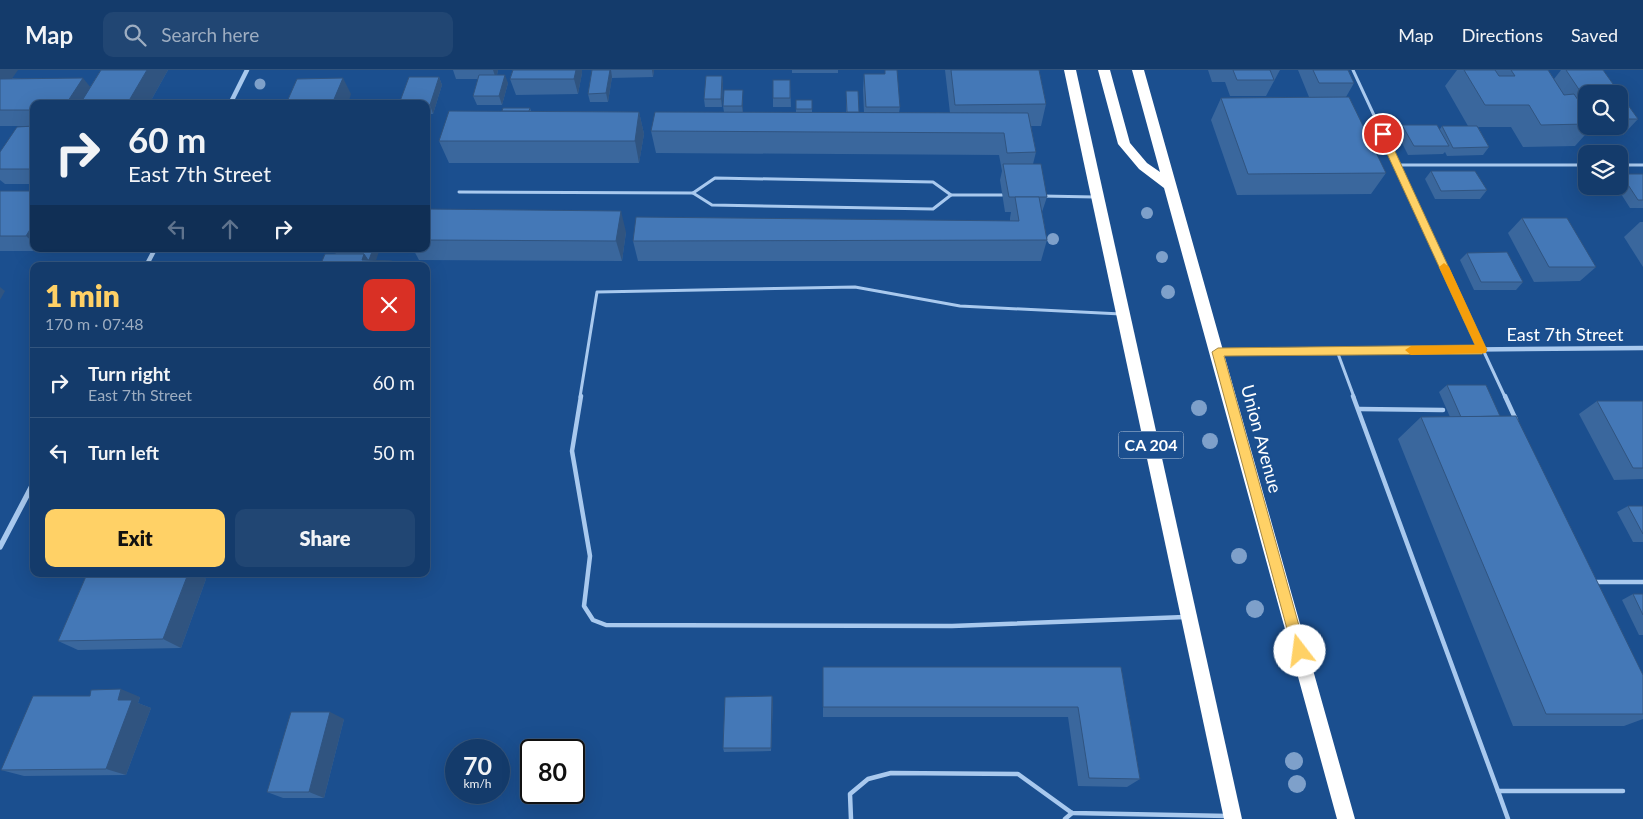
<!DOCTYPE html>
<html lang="en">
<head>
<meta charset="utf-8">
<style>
  :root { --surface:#143b6b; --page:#214673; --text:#f1f3f6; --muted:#9dadc1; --line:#33557e; --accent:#ffd166 }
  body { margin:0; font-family:Lato,sans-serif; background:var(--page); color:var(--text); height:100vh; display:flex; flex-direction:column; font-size:19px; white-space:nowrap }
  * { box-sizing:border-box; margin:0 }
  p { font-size:16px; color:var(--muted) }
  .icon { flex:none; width:28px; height:28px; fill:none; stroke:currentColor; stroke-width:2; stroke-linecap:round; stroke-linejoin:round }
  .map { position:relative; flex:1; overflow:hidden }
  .sheet { position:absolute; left:30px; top:192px; width:400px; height:315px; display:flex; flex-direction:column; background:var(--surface); border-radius:10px; box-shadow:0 5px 20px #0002,0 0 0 1px var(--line) }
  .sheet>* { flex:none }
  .top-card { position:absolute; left:30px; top:30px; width:400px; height:152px; border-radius:10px; box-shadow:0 5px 20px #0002,0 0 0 1px var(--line); background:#143b6b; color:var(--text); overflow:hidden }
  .tools { position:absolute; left:1578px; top:15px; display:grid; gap:10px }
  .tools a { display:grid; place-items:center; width:50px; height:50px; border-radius:10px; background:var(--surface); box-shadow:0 5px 20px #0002,0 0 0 1px var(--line); font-size:25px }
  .speed { position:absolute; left:445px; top:669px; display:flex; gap:10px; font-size:25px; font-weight:700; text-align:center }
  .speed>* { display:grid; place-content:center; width:65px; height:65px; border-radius:50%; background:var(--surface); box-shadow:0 5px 20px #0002,0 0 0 1px var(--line); line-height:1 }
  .speed small { font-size:12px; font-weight:400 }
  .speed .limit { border:2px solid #111; border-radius:8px; background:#fff; color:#111 }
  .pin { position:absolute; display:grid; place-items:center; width:42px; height:42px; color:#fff; margin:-21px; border:2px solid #fff; border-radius:50%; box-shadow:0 1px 5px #0007 }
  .me { position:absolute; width:55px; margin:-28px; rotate:345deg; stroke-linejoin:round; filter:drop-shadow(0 0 4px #0008) }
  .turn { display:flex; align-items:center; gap:18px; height:105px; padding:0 15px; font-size:22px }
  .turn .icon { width:65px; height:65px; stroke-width:2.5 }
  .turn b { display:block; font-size:35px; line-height:42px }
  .lanes { display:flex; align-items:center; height:48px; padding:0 15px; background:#0003; justify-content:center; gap:25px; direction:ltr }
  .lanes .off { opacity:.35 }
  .round { display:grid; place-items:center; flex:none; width:52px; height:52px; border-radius:10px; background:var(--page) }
  .headline { display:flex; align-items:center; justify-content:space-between; height:85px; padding:0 15px }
  h1 { font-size:30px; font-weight:800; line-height:38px; color:var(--accent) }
  .cta { display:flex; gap:10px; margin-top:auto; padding:10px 15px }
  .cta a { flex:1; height:58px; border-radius:10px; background:var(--accent); color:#111; font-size:20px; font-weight:800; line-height:58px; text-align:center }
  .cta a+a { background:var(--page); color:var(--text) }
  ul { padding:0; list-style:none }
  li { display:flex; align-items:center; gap:15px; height:70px; padding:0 15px; border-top:1px solid var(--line) }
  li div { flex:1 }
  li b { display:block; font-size:19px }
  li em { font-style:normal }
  header { display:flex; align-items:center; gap:30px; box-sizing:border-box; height:70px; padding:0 25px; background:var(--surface); border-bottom:1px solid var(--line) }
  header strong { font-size:24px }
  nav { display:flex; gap:28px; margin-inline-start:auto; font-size:18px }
  .search { width:350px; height:45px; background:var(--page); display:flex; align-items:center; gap:12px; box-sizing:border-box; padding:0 18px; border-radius:10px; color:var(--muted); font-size:19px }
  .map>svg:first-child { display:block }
</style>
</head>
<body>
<header>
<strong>Map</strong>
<div class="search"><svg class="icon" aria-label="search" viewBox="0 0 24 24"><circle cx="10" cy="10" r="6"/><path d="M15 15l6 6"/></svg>Search here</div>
<nav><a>Map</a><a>Directions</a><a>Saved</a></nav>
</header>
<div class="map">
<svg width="1643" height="749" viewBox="0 0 1643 749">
  <rect width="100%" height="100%" fill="#1b4f8f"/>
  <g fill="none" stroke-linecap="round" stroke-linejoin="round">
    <g stroke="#a9c9ee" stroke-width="3">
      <polyline points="1353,0 1505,327"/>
      <polyline points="1397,95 1586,95"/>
      <polyline points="1619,95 1643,95"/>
      <polyline points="459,122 693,123 712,135 933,139 951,125"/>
      <polyline points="693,123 715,108 933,112 951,125 1002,125"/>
      <polyline points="1042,126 1095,127"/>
      <polyline points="1337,281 1354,327"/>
      <polyline points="580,327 597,222 855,217 960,236 1121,244"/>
    </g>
    <g stroke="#a9c9ee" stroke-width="4.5">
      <polyline points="581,326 572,381 590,486 584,536 593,550 606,555 952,556 1185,547"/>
      <polyline points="1353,326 1498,721"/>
      <polyline points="1505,326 1516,350"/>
      <polyline points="1359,339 1443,340"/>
      <polyline points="1595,512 1643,512"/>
      <polyline points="851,749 850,724 868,709 891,703 1018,704 1072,743 1228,746"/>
      <polyline points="1065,749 1072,743"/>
      <polyline points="1508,749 1498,721 1623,721"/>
    </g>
    <g stroke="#a9c9ee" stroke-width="4.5">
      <polyline points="230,34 247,0"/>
      <polyline points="146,196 155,179"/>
      <polyline points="1218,282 1643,278"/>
    </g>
    <polyline stroke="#a9c9ee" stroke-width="5.5" points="0,477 34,412"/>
    <g fill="#fff" fill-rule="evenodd">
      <polygon points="1064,0 1076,0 1242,749 1224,749"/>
      <polygon points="1098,0 1110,0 1130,73 1147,93 1160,102 1132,0 1144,0 1355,749 1337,749 1164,118 1139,99 1118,74"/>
    </g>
  </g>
  <g fill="#7ea0ca">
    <circle cx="260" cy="14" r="5.5"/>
    <circle cx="1147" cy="143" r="6"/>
    <circle cx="1053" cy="169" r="6"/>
    <circle cx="1162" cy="187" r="6"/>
    <circle cx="1168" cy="222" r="7"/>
    <circle cx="1199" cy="338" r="8"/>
    <circle cx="1210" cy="371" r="8"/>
    <circle cx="1239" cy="486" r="8"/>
    <circle cx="1255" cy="539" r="9"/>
    <circle cx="1294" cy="691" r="9"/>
    <circle cx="1297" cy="714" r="9"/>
  </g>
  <g fill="#3a679d" fill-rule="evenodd">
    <polygon points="0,0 12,8 90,17 101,0 168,0 149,34 34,34 34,56 0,56"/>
    <polygon points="453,0 498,0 497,5 508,13 502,35 477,35 473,26 478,9 456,9"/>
    <polygon points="513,0 582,0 582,3 578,24 516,25 510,9"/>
    <polygon points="592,0 654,0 653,7 612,8 612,7 608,32 590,32 588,24"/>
    <rect x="792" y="0" width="46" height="3"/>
    <polygon points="885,0 900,37 899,43 950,43 945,0 1039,0 1046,34 1041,56 1031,56 1036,82 1033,94 1047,127 1042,142 1047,170 1041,191 638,191 633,171 1010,151 1010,148 1011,142 1005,142 1000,110 1002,101 999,85 656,83 651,61 724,42 723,36 743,28 743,42 796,42 796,30 812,30 812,42 846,42 846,21 859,42 864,43 863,20 864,4 885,4"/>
    <polygon points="1208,0 1280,0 1266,26 1230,26 1225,12 1212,12"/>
    <polygon points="1298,0 1348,0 1354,13 1346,27 1386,103 1371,124 1237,125 1211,50 1221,28 1309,27"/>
    <path d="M1457 0H1495V1L1496 0H1548L1554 9 1561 0H1603L1638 49 1623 65H1585L1575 76 1523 77 1511 57H1478L1489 77 1483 85 1447 86 1445 82 1443 84 1408 85 1397 63 1402 55 1440 59 1442 56H1468L1445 16ZM1586 24H1619V56H1586Z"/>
    <polygon points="722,6 723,14 722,37 705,37 704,29"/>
    <polygon points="439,7 442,15 433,44 426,44 426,34"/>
    <polygon points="790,10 791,37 773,37 773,28"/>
    <polygon points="530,38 531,41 639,42 644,64 639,93 449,93 439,71 502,41"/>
    <polygon points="34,56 34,114 5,114 0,110 0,82"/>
    <polygon points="1431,101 1487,120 1480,129 1435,129 1425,109"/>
    <polygon points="1621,104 1643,104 1643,138 1630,138 1616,116 1619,116 1619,106"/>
    <polygon points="0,121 34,121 34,179 43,179 42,181 0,181"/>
    <polygon points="426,139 626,162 622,191 419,190 413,179 426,179"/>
    <polygon points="1522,148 1596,197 1580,211 1534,212 1508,163"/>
    <polygon points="1640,152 1643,152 1643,197 1624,167"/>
    <polygon points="252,179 300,179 299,182 255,182"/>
    <polygon points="1467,183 1523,212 1516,220 1474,220 1460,190"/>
    <polygon points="1447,315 1500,346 1643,605 1643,649 1624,656 1513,656 1398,369 1421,347 1450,347 1439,322"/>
    <polygon points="1597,331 1643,331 1643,409 1614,410 1579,344"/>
    <polygon points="1628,436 1643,436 1643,472 1633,472 1617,442"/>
    <polygon points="87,504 198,504 206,509 181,578 78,580 58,571"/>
    <polygon points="1633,524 1643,524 1643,565 1639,565 1622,530"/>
    <polygon points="823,597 1121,597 1140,709 1127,717 1078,716 1068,647 823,647"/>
    <polygon points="772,626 773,630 771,681 724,682 723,678"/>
    <polygon points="140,627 138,633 151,638 126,705 24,706 1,700"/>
    <polygon points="344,649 324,728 283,728 267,722"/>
  </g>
  <g fill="#305480">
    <polygon points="0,0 18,0 0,26"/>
    <polygon points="147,0 168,0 149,34 127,34"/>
    <polygon points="493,0 498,0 496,9"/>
    <polygon points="575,0 582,0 582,3 578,24 574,9"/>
    <polygon points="610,0 611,0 612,7 608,32 606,23"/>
    <polygon points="652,0 654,0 653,7"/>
    <polygon points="505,5 508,13 502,35 499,26"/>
    <polygon points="722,6 723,14 722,37 721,29"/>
    <polygon points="439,7 442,15 433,44 430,35"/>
    <polygon points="83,8 96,24 90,34 66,34"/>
    <polygon points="343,8 351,24 348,34 332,34"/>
    <polygon points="743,20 743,44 742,36"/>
    <polygon points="639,42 644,64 639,93 635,71"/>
    <polygon points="621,141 626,162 622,191 616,171"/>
    <polygon points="34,153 34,173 26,166"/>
    <polygon points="373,179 380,179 374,196 369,190"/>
    <polygon points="364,184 372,196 362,190"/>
    <polygon points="392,191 395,196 390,196"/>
    <polygon points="0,217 5,221 0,230"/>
    <polygon points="188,504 198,504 206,509 181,578 163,569"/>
    <polygon points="121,619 140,627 138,633 151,638 126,705 106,699 118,630"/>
    <polygon points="772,626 773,630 771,681 771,678"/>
    <polygon points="330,642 344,649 324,728 309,722"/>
  </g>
  <g fill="#4478b7" stroke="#305480">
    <polygon points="101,0 147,0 127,34 80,34"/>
    <polygon points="513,0 576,0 574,9 510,9"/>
    <polygon points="592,0 610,0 606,23 588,24"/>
    <polygon points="885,0 897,0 900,37 866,37 864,4 885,4"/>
    <polygon points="951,0 1039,0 1046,34 955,35"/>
    <polygon points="1233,0 1270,0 1274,10 1237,10"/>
    <polygon points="1313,0 1348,0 1354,13 1319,13"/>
    <polygon points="1464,0 1495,0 1499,6 1515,6 1511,0 1548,0 1564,25 1574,24 1586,42 1586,54 1541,55 1529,35 1485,35"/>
    <polygon points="1566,0 1603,0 1638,49 1619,49 1619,24 1586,24 1586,30"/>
    <polygon points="479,5 505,5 499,26 473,26"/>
    <polygon points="706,6 722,6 721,29 704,29"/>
    <polygon points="409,7 439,7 430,35 426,35 426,34 399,34"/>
    <polygon points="83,8 66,34 34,34 34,40 0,40 0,9"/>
    <polygon points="343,8 332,34 286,34 297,9"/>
    <rect x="773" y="10" width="17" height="18"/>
    <polygon points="724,20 743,20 742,36 723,36"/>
    <polygon points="846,21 858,21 859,42 847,42"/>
    <polygon points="1349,27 1386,103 1248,104 1221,28"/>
    <rect x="796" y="30" width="16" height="9"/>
    <polygon points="503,38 530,38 529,41 502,41"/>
    <polygon points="449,41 639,42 635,71 439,71"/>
    <polygon points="655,42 1028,43 1036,82 1007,83 1004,63 651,61"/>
    <polygon points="1402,55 1437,55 1449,76 1414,76"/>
    <polygon points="34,56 34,99 0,99 0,82 17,57"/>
    <polygon points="1442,56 1477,56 1489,77 1453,78"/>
    <polygon points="1003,94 1041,94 1047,127 1009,127"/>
    <polygon points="1431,101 1475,101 1487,120 1441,121"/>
    <polygon points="1621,104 1643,104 1643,130 1638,130"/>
    <polygon points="0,121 34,121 34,153 26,166 0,166"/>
    <polygon points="1015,127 1039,127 1047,170 633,171 636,147 1019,151"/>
    <polygon points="426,139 621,141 616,171 426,170"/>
    <polygon points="1522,148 1567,148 1596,197 1549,197"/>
    <polygon points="337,179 373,179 369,190 368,190 364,184 335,184"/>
    <polygon points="1507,182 1523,212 1481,212 1467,183"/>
    <polygon points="325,184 364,184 362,190 392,191 390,196 320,196"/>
    <polygon points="205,195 279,195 278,196 204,196"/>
    <polygon points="1447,315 1486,315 1500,346 1461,347"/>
    <polygon points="1597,331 1643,331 1643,398 1633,398"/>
    <polygon points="1516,346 1643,605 1643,644 1546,644 1421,347"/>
    <polygon points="1628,436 1643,436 1643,464"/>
    <polygon points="87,504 188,504 163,569 58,571"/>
    <polygon points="1633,524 1643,524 1643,545"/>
    <polygon points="823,597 1121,597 1140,709 1089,708 1078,637 823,637"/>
    <polygon points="121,619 118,630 132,630 106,699 1,700 33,626 90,626 91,620"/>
    <polygon points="772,626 771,678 723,678 725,627"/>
    <polygon points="291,642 330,642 309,722 267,722"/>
  </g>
  <polygon fill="#ffd166" stroke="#a68842" points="1383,60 1387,64 1487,280 1482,284 1224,286 1306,581 1304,585 1300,587 1295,585 1293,581 1212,282 1218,278 1475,275 1378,64"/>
  <polygon fill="#f59e0b" points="1444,193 1449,197 1487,280 1486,283 1411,285 1405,280 1411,276 1475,275 1439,197"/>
  <g text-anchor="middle" stroke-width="4" stroke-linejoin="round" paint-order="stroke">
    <rect fill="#1b4f8f" stroke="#bbcadd" stroke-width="1" x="1118.5" y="361.5" width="65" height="27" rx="4"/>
    <g font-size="16" font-weight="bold" fill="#fff">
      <text x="1151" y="381">CA 204</text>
    </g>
    <g font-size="18" fill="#fff" stroke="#1b4f8f">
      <text x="1565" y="271">East 7th Street</text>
      <text transform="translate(1261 369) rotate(75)" y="6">Union Avenue</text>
    </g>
  </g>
</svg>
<div class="tools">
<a><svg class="icon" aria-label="search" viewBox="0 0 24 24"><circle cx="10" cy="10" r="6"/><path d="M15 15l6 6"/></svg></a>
<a><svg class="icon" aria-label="layers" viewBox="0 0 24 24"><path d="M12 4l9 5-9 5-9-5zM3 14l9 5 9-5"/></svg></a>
</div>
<div class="speed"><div>70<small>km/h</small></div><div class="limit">80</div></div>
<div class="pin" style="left:1383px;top:64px;background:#d93025"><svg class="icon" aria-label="arrive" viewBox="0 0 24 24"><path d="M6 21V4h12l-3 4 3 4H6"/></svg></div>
<svg class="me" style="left:1300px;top:581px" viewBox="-20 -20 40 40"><circle r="19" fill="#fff"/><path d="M0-13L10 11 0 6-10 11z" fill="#ffd166"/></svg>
<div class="top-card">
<div class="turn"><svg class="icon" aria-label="right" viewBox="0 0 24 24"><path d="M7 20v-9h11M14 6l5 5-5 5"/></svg><div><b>60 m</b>East 7th Street</div></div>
<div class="lanes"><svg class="icon off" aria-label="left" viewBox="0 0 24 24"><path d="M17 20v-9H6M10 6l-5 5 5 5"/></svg><svg class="icon off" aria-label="ahead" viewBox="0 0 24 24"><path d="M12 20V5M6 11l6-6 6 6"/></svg><svg class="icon" aria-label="right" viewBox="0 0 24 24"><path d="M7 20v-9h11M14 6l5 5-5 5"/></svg></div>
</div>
<section class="sheet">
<div class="headline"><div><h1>1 min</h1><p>170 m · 07:48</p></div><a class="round" style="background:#d93025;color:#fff"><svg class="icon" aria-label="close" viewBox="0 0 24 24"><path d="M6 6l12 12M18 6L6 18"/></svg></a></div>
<ul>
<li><svg class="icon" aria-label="right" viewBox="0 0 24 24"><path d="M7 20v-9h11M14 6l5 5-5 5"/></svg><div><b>Turn right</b><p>East 7th Street</p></div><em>60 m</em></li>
<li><svg class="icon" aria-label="left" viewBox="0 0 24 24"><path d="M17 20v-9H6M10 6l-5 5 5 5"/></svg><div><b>Turn left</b></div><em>50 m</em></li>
</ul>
<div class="cta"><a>Exit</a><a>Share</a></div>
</section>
</div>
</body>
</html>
